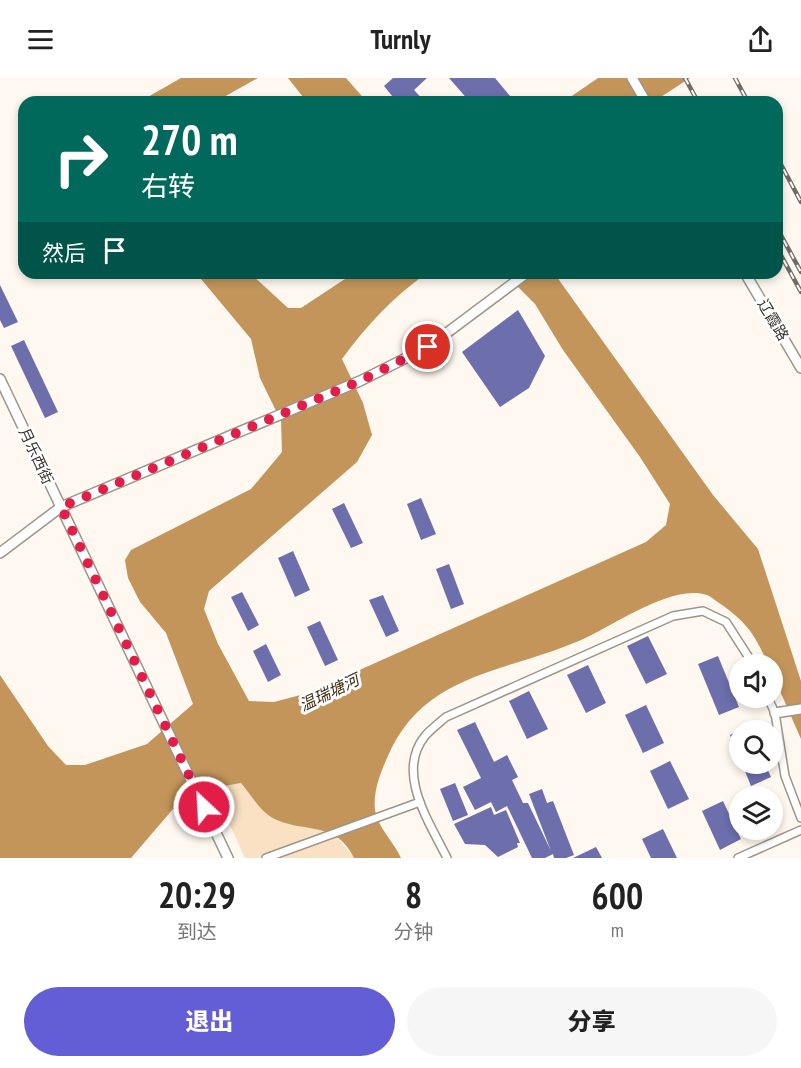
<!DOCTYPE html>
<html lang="zh">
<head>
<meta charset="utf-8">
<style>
  :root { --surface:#fff; --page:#f6f6f6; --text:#222; --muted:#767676; --accent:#635dd6 }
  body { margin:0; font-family:"PT Sans Narrow","Noto Sans SC",sans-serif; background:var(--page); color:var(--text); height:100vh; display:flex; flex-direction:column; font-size:22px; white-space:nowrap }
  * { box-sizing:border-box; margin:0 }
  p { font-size:20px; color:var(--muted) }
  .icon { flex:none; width:33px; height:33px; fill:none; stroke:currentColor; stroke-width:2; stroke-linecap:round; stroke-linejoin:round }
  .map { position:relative; height:780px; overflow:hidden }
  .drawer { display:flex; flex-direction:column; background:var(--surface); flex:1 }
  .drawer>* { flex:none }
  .guide { position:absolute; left:18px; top:18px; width:765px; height:183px; border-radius:18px; box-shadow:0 3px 9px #0003; background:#00695c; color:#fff; overflow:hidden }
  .controls { position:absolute; left:729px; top:576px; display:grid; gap:12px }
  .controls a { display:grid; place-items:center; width:54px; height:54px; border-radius:50%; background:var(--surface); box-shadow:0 3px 9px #0003; font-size:30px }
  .pin { position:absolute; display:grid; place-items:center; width:51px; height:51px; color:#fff; margin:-26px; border:3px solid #fff; border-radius:50%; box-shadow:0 2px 6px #0007 }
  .me { position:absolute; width:66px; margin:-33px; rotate:335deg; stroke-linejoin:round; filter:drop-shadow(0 0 4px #0008) }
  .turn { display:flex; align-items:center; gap:21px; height:126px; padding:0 24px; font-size:27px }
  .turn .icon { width:78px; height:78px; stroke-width:2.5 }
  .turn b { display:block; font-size:42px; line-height:51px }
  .then { display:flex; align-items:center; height:57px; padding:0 24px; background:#0003; gap:12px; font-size:22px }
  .eta { display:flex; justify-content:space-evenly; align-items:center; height:102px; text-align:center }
  .eta b { font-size:36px; font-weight:800; line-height:42px }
  .button { display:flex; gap:12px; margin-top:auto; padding:12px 24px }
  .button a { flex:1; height:69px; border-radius:36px; background:var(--accent); color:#fff; font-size:24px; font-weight:800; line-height:69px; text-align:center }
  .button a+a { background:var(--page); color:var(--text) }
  header { display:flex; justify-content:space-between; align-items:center; height:78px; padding:0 24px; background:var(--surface); font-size:27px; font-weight:800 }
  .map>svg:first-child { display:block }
</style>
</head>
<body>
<header><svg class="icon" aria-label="menu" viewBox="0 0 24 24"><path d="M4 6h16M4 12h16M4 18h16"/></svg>Turnly<svg class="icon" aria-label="share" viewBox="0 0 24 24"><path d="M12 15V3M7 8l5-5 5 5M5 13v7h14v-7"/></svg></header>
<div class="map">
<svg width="801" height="780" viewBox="0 0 801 780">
  <rect width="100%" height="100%" fill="#fff8f0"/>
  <polygon fill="#fae1c3" points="241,705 263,732 335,757 354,780 245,780 213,710"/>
  <g fill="#c3955a">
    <polygon points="181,0 258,0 215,24 139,24"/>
    <polygon points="288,0 346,0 367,24 307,24"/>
    <polygon points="598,0 690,0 653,24 563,24"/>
    <path d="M196 195H250L288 230H301L354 195H427C393 219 367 247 342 281L363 325 372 357 357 384 209 513 204 531 218 566 249 623 274 624 308 615 646 464 666 447 670 426 640 379 563 272 535 226 504 195H554L713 417 758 471 801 603V661L773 597 772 586H768C755 557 748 546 722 527 717 524 712 519 707 517 672 505 613 548 581 562 506 595 423 594 387 680 380 696 373 714 375 732 378 750 394 764 401 780H354C336 743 307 755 277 742 262 736 251 717 241 705L213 710 173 731 131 780H0V597L48 668 66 687H85L147 666 193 626 166 555 140 524 128 500 125 482 131 472 251 411 282 374 281 343 260 300 251 261Z"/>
  </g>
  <g fill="#6c6fac">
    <polygon points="393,0 427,0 414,12 425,24 397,24 384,8"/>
    <polygon points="449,0 495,0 510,18 503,24 470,24"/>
    <polygon points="0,207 18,244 4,250 0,242"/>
    <polygon points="518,232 545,278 529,310 500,329 462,274"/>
    <polygon points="24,262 58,334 45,340 11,268"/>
    <polygon points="421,420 436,456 421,462 407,426"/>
    <polygon points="344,425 363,465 351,470 332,431"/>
    <polygon points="293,473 310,512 295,519 278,480"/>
    <polygon points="449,486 464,526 451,531 436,491"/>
    <polygon points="242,514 259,547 248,553 231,519"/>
    <polygon points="383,517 399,553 386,559 369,522"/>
    <polygon points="320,543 338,582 325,588 307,549"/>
    <polygon points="648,558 667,596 646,606 627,568"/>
    <polygon points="266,566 281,597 268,604 253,573"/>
    <polygon points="718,578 739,629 719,637 698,586"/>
    <polygon points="588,587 606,625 586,635 567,597"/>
    <polygon points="529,613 548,651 527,661 509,623"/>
    <polygon points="646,627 664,665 643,675 625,637"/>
    <polygon points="475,644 494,684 507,677 518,699 512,702 523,725 528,725 551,773 529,716 542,711 547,725 553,723 574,777 566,780 554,780 553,776 545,780 532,780 507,728 496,734 491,724 475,732 463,709 481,700 457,652"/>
    <polygon points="750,648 751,652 740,652 739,680 730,657"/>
    <polygon points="670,683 689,721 668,731 650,693"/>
    <polygon points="742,686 765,686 771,699 751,708"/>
    <polygon points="455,705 468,737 453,743 440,711"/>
    <polygon points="723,723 741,761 720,772 702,733"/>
    <polygon points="491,729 494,737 506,732 520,765 517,765 518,769 498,779 485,767 465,766 454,746"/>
    <polygon points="663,751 677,780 651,780 642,761"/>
    <polygon points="596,769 602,780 573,780"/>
  </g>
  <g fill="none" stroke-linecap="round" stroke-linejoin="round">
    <defs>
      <g id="street">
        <polyline points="768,620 775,635 785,698 801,740"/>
        <polyline points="266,780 420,724"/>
        <path d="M447 780C430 745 395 695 425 658 431 651 439 645 446 639L673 538 703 533 726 544 753 586"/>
        <polyline points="738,780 801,752"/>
      </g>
      <g id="secondary">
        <polyline points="632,0 646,24"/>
        <polyline points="745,195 801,290"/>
        <polyline points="0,301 228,780"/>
        <polyline points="0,475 61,429 360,303 428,269 527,195"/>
        <polyline points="775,635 801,631"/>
      </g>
    </defs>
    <use href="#street" stroke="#9e9488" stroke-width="10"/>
    <use href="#secondary" stroke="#9e9488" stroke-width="12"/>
    <use href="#street" stroke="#fff" stroke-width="7"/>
    <use href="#secondary" stroke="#fff" stroke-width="9"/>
    <defs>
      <g id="rail">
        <polyline points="685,0 698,24"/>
        <polyline points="735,0 748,24"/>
        <polyline points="777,79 801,124"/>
        <polyline points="777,150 801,194"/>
        <polyline points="777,170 801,214"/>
      </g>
    </defs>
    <use href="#rail" stroke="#706b65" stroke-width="4.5"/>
    <use href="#rail" stroke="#fff" stroke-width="2" stroke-dasharray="7" stroke-linecap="butt"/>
  </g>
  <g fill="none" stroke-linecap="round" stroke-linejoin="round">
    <polyline stroke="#e11d48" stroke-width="10" stroke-dasharray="0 18" points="204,729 61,429 360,303 428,269"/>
  </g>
  <g text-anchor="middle" stroke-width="6" stroke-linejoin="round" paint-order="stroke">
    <g font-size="15" fill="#37332e" stroke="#fff">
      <text transform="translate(773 242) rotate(59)" y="5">辽霞路</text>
      <text transform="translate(36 378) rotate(65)" y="5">月乐西街</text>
    </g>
    <g font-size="16" font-style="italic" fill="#412d12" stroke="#fff">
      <text transform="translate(329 614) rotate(-26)" y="6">温瑞塘河</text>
    </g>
  </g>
</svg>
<div class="controls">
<a><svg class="icon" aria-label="sound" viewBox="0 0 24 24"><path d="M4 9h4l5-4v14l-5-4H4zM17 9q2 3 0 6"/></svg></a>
<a><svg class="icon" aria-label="search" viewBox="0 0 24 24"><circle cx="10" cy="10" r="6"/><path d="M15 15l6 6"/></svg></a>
<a><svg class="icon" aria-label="layers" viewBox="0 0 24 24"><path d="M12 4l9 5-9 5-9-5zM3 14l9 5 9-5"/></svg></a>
</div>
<div class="pin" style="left:428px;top:269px;background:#d93025"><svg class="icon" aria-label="arrive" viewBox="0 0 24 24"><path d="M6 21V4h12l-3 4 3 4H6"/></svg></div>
<svg class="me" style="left:204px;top:729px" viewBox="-20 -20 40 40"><circle r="17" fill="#e11d48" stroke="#fff" stroke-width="3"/><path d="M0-11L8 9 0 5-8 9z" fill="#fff"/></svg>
<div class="guide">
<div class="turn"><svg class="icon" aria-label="right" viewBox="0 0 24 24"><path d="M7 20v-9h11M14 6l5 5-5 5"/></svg><div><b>270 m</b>右转</div></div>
<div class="then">然后<svg class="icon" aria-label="arrive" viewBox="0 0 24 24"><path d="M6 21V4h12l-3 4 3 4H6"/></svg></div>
</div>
</div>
<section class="drawer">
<div class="eta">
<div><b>20:29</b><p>到达</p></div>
<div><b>8</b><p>分钟</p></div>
<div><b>600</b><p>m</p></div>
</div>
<div class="button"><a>退出</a><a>分享</a></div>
</section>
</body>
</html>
